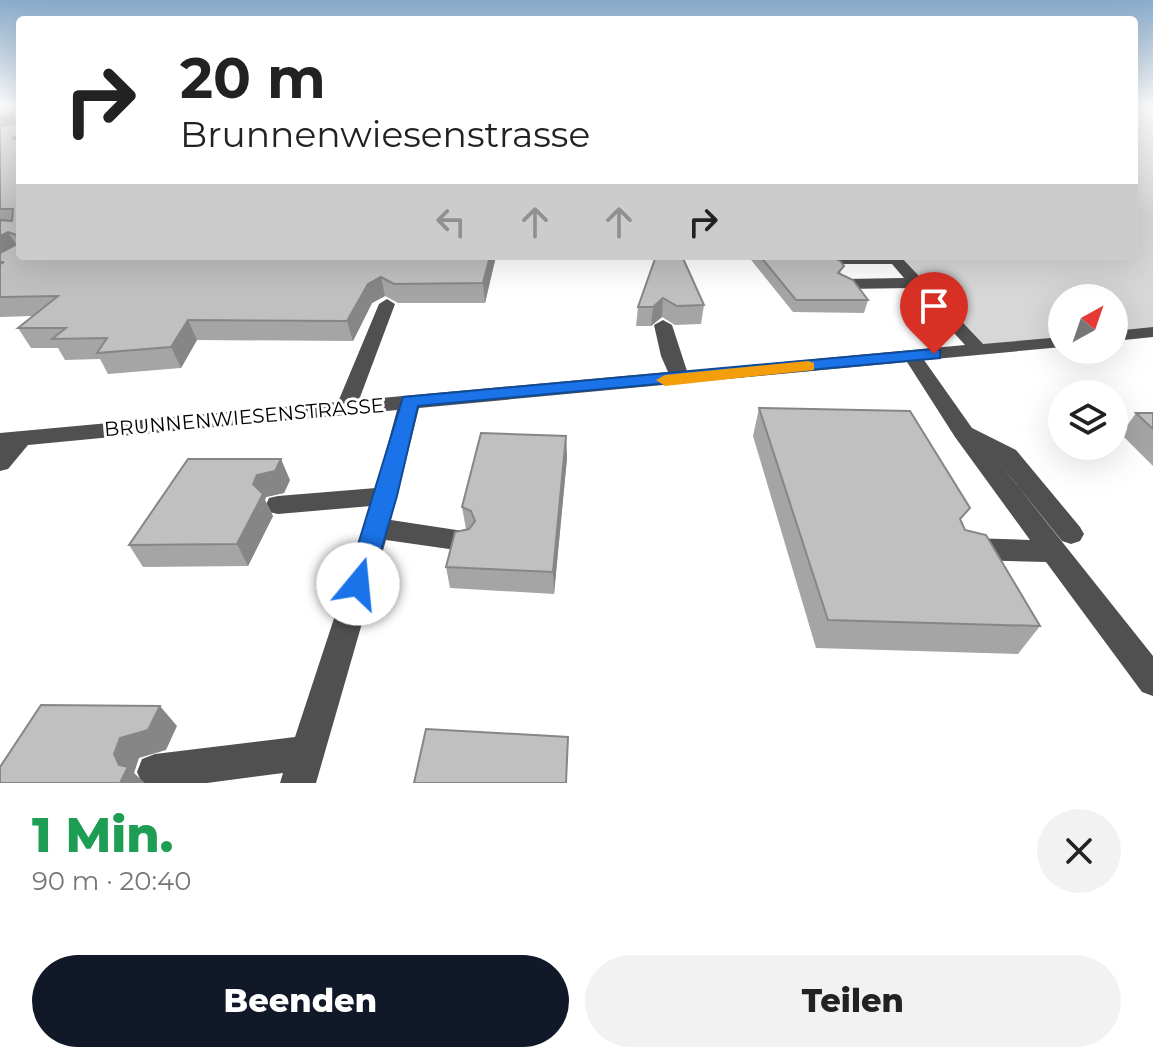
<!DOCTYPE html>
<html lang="de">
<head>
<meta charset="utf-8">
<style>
  :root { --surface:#fff; --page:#f2f2f2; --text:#222; --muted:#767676; --accent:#111827 }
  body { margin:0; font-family:Montserrat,sans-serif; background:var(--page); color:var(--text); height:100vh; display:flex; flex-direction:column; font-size:30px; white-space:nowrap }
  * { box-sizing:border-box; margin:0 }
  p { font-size:26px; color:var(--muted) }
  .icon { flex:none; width:44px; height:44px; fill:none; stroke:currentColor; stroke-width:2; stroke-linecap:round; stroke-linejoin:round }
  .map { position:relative; height:783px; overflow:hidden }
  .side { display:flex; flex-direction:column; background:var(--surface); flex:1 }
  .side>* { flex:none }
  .guide { position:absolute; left:16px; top:16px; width:1122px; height:244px; border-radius:8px; box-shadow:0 8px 32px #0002; background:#fff; color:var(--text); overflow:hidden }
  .needle { width:52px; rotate:40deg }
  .controls { position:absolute; left:1048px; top:284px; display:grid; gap:16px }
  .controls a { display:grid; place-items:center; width:80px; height:80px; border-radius:50%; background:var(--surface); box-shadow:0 8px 32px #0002; font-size:40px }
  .pin { position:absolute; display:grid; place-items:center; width:68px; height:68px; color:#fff; margin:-82px -34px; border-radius:50% 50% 50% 0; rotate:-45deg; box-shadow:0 0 8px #0007 }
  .pin .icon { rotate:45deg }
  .me { position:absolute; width:88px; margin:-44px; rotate:17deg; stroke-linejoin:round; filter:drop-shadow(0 0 6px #0008) }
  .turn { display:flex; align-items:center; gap:28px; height:168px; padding:0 32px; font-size:36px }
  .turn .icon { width:104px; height:104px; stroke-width:2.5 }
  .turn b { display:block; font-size:56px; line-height:68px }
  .lanes { display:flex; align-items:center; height:76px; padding:0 32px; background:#0003; justify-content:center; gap:40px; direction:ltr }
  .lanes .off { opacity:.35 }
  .round { display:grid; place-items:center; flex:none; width:84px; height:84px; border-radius:42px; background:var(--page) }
  .head { display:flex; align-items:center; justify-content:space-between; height:136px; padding:0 32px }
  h1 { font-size:48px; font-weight:800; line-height:60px; color:#1e9e55 }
  .primary-button { display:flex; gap:16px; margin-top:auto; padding:16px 32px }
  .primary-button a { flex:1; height:92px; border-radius:48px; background:var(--accent); color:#fff; font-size:32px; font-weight:800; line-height:92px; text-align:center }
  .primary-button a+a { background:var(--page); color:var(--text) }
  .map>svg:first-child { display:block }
</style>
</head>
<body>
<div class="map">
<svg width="1153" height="783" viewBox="0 0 1153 783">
  <rect width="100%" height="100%" fill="#fff"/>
  <polygon fill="#d7d7d7" points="1134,106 1153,106 1153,332 1114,336 1114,298 1062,298 1062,341 979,350 892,256 1134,256"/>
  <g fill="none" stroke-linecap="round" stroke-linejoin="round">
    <g fill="#505050" fill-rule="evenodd">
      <polygon points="826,256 900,256 983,344 1062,337 1062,347 924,360 972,428 1016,450 1080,527 1084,534 1080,541 1071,544 1062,541 997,460 1153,656 1153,696 1142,692 1046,562 970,560 961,557 957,549 961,541 970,538 1030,540 955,437 907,362 419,408 391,520 463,531 472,534 476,541 472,548 463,551 386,540 316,783 280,783 283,773 207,783 142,783 137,772 142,759 155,754 295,737 371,506 278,514 269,512 266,505 269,498 278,496 376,488 397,410 28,445 8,469 0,471 0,433 338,402 379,304 387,299 395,304 359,400 668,372 661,356 654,325 663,320 672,325 687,371 965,345 913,288 845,289 837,284 845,279 904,278 892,264 828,264 821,260"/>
      <polygon points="1153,327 1153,337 1114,341 1114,331"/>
    </g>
  </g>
  <g fill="#a5a5a5">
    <polygon points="0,106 20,106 20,256 496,256 485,303 398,303 385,296 372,303 353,341 197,340 181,368 108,374 100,359 65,360 58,348 31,348 18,328 33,316 0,317"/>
    <polygon points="656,256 704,305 701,324 675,325 662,317 651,326 636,326 638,307"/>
    <polygon points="748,256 831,256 842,275 868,300 864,313 793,312"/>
    <polygon points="759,408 962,522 965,530 1040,626 1018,654 816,648 753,436"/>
    <polygon points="1136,413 1153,413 1153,466 1121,434"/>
    <polygon points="566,436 567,458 554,594 450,588 446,567 467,529 466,529 462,507"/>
    <polygon points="290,480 284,493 266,497 265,500 273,516 248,566 143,567 129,545"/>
  </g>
  <g fill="#868686">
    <polygon points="13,113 20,126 0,130 0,116"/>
    <polygon points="8,232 19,249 0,260 0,236"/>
    <polygon points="490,256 496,256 485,303 483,283"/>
    <polygon points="381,277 385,296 372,303 353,341 347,321 368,284"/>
    <polygon points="663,298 662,317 651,326 653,307"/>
    <polygon points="188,320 197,340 181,368 171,347"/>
    <polygon points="566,436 567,458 554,594 553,572"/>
    <polygon points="281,459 290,480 284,493 266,497 265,500 273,516 248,566 237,544 253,484 257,475"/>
    <polygon points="160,706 177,726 166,750 139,758 134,773 145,783 120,783 119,765 114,754 120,738"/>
  </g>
  <g fill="#c0c0c0" stroke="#868686" stroke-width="2">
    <polygon points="0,106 20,106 20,134 12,139 20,138 20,256 490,256 483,283 394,284 381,277 368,284 347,321 188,320 171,347 97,353 107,338 52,339 66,328 18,328 58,296 0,297 0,264 4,262 0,262 0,253 17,244 20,236 8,232 0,236 0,220 12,221 13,209 0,209 0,126 15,124 13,113 0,116"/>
    <polygon points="656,256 682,256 704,305 677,306 663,298 653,307 638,307"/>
    <polygon points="760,256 831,256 840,261 844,266 838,273 853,280 868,300 796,300"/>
    <polygon points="759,408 910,411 970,508 960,519 965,530 986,535 1040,626 828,620"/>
    <polygon points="1136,413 1153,413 1153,429"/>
    <polygon points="481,433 566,436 553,572 446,567 455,532 469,529 475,521 471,511 462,507"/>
    <polygon points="188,459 281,459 275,471 257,475 253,484 263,494 237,544 129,545"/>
    <polygon points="41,705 160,706 148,730 120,738 114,754 119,765 128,767 120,783 0,783 0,767"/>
    <polygon points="426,729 568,737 566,783 414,783"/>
  </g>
  <linearGradient id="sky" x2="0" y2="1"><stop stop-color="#8aabca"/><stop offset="0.49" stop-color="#fff"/><stop offset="1" stop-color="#fff" stop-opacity="0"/></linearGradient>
  <rect width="1153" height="216" fill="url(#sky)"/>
  <polygon fill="#1a73e8" stroke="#114b97" stroke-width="2" points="934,349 940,350 940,358 418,406 397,496 371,584 367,591 358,595 349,591 346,584 403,397"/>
  <polygon fill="#f59e0b" points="808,361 814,363 814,370 665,386 656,380 665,375"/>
  <g text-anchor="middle" stroke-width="6" stroke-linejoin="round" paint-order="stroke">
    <g font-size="20" fill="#000" stroke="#fff">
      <text transform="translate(244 417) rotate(-5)" y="7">BRUNNENWIESENSTRASSE</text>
    </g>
  </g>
</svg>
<div class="controls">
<a><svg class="needle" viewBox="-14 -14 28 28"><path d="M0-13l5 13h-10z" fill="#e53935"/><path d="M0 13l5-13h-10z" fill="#767676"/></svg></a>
<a><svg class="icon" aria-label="layers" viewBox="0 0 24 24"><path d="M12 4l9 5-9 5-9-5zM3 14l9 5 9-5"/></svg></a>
</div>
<div class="pin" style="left:934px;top:354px;background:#d93025"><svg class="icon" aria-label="arrive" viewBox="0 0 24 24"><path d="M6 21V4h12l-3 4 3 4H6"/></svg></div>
<svg class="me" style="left:358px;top:584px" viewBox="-20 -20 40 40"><circle r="19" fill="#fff"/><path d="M0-13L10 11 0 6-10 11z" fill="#1a73e8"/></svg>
<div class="guide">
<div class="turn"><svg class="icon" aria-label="right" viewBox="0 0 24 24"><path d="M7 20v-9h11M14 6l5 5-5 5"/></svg><div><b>20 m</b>Brunnenwiesenstrasse</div></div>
<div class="lanes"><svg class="icon off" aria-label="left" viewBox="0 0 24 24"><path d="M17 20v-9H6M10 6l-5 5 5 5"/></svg><svg class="icon off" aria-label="ahead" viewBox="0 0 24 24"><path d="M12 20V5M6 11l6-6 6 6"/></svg><svg class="icon off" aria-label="ahead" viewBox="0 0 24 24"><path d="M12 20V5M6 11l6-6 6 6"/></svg><svg class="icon" aria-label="right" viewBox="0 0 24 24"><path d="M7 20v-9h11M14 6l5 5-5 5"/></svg></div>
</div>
</div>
<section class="side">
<div class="head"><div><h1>1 Min.</h1><p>90 m · 20:40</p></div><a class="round"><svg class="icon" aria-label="close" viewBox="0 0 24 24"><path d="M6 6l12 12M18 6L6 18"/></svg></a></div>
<div class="primary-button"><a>Beenden</a><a>Teilen</a></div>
</section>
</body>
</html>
